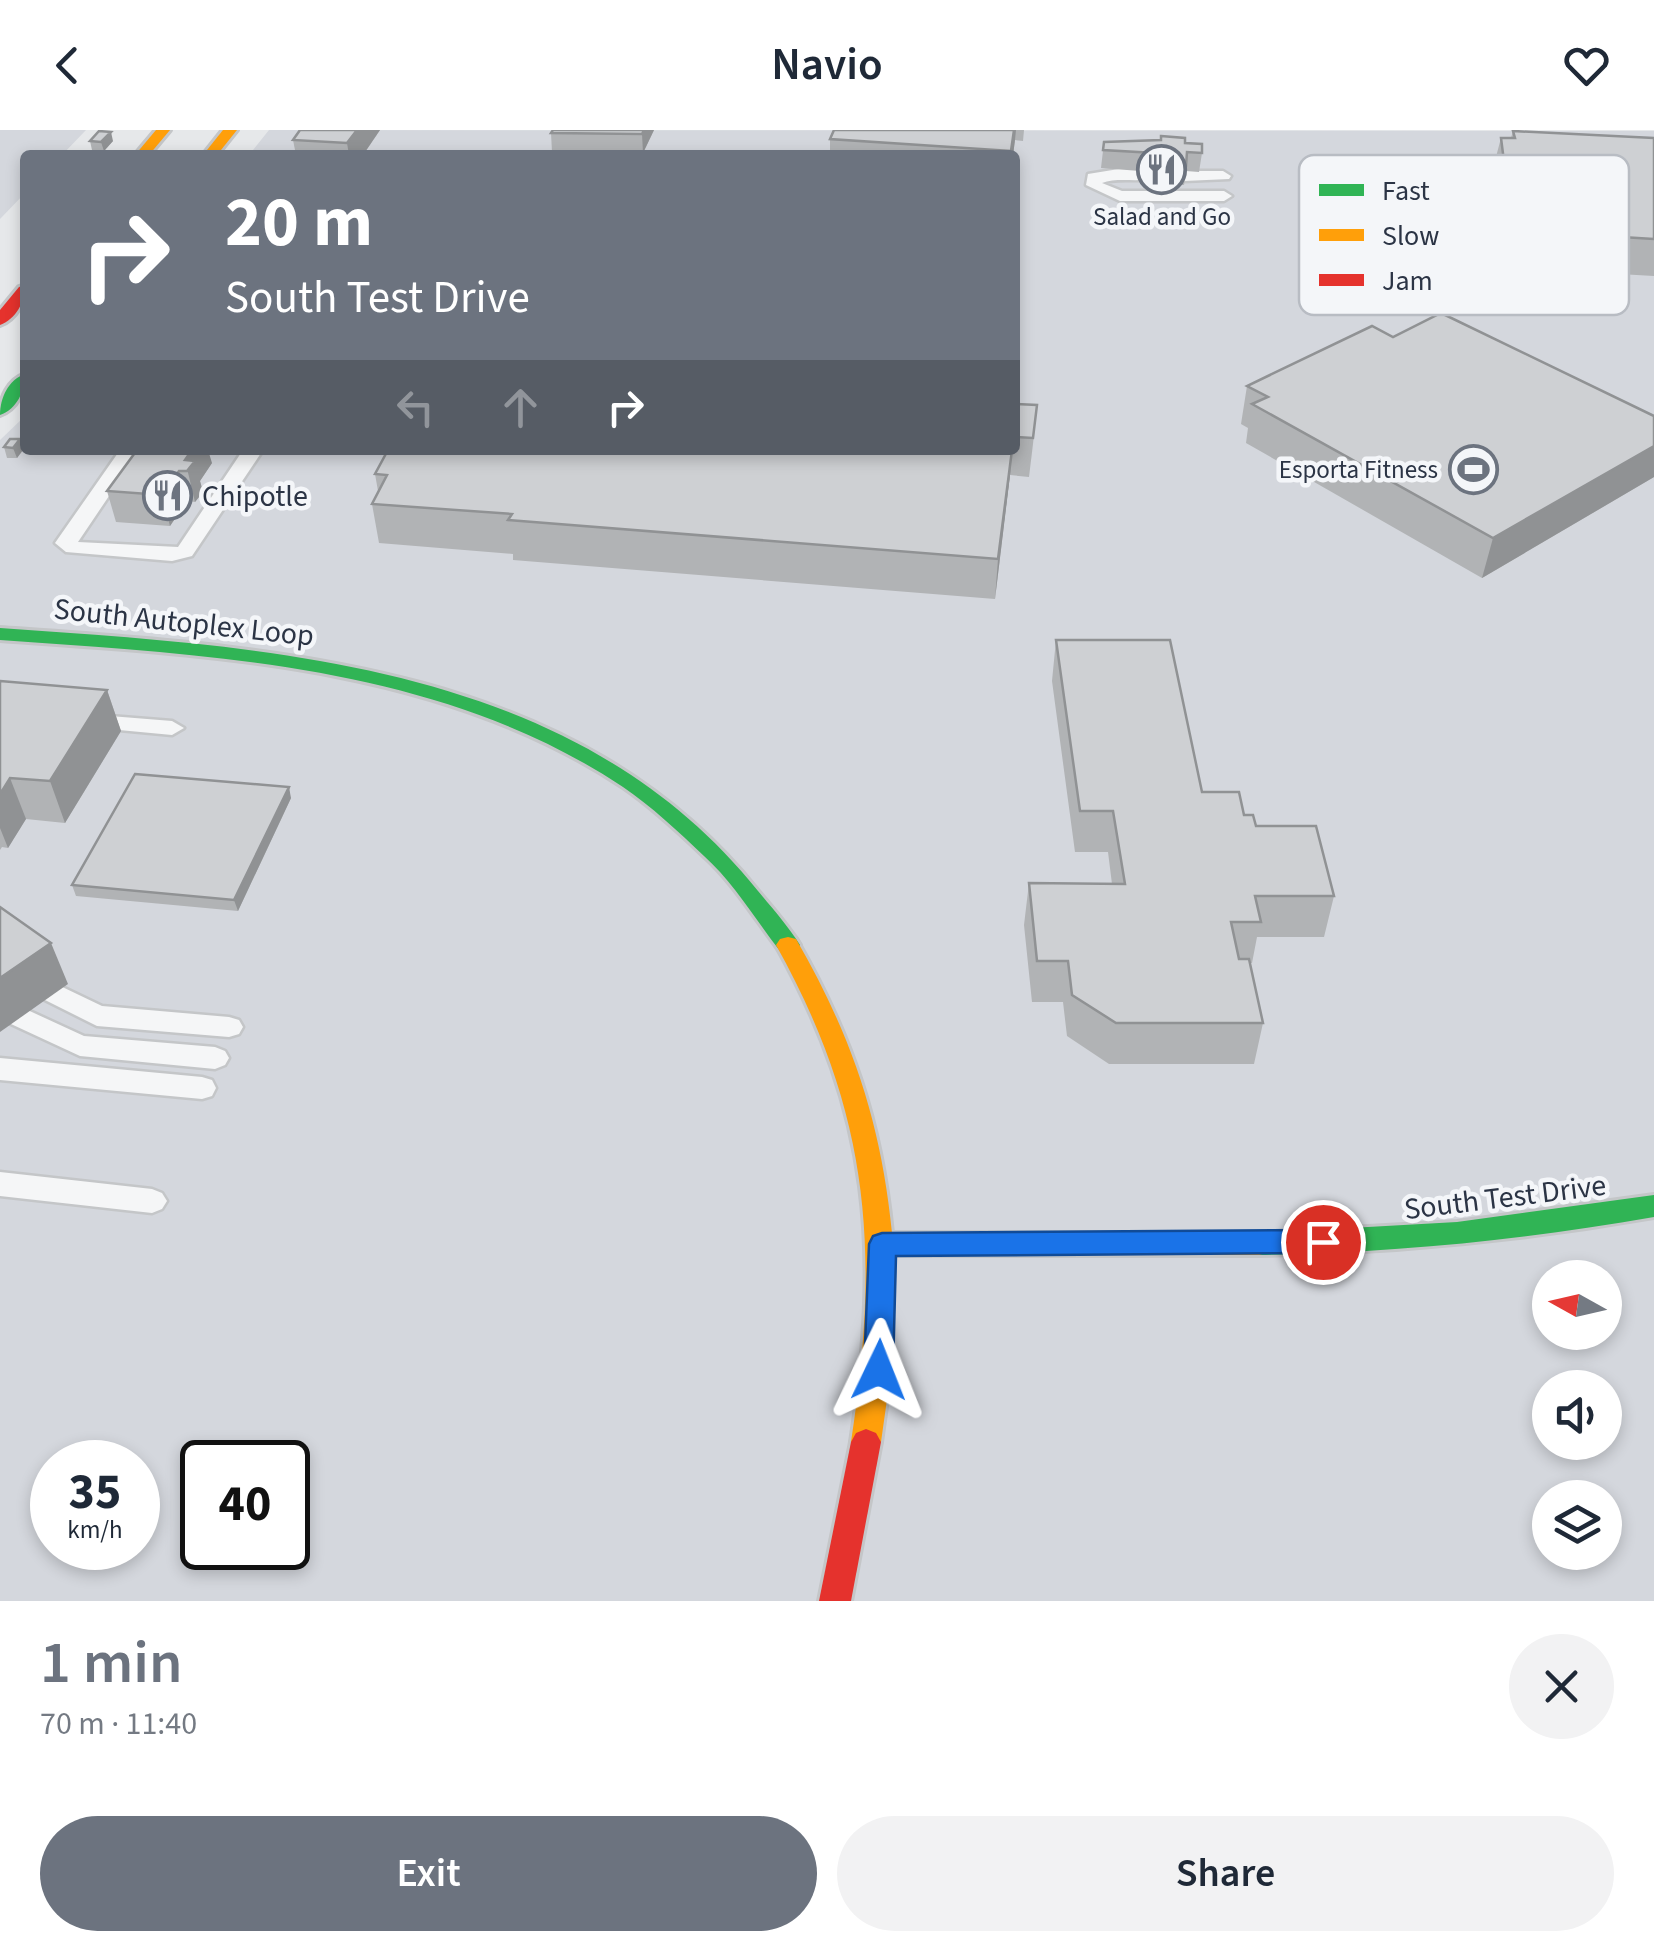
<!DOCTYPE html>
<html lang="en">
<head>
<meta charset="utf-8">
<style>
  :root { --surface:#fff; --page:#f2f2f3; --text:#1f2937; --muted:#747a83; --accent:#6c737f }
  body { margin:0; font-family:"Source Sans 3",sans-serif; background:var(--page); color:var(--text); height:100vh; display:flex; flex-direction:column; font-size:38px; white-space:nowrap }
  * { box-sizing:border-box; margin:0 }
  p { font-size:32px; color:var(--muted) }
  .icon { flex:none; width:55px; height:55px; fill:none; stroke:currentColor; stroke-width:2; stroke-linecap:round; stroke-linejoin:round }
  .map { position:relative; height:1471px; overflow:hidden }
  .details { display:flex; flex-direction:column; background:var(--surface); flex:1 }
  .details>* { flex:none }
  .banner { position:absolute; left:20px; top:20px; width:1000px; height:305px; border-radius:10px; box-shadow:0 5px 15px #0003; background:#6c737f; color:#fff; overflow:hidden }
  .needle { width:65px; rotate:278deg }
  .fabs { position:absolute; left:1532px; top:1130px; display:grid; gap:20px }
  .fabs a { display:grid; place-items:center; width:90px; height:90px; border-radius:50%; background:var(--surface); box-shadow:0 5px 15px #0003; font-size:50px }
  .speed { position:absolute; left:30px; top:1310px; display:flex; gap:20px; font-size:50px; font-weight:700; text-align:center }
  .speed>* { display:grid; place-content:center; width:130px; height:130px; border-radius:50%; background:var(--surface); box-shadow:0 5px 15px #0003; line-height:1 }
  .speed small { font-size:25px; font-weight:400 }
  .speed .limit { border:5px solid #111; border-radius:15px; background:#fff; color:#111 }
  .pin { position:absolute; display:grid; place-items:center; width:85px; height:85px; color:#fff; margin:-42px; border:5px solid #fff; border-radius:50%; box-shadow:0 2px 10px #0007 }
  .me { position:absolute; width:110px; margin:-55px; rotate:2deg; stroke-linejoin:round; filter:drop-shadow(0 0 8px #0008) }
  .turn { display:flex; align-items:center; gap:35px; height:210px; padding:0 40px; font-size:45px }
  .turn .icon { width:130px; height:130px; stroke-width:2.5 }
  .turn b { display:block; font-size:70px; line-height:85px }
  .lanes { display:flex; align-items:center; height:95px; padding:0 40px; background:#0003; justify-content:center; gap:50px; direction:ltr }
  .lanes .off { opacity:.35 }
  .round { display:grid; place-items:center; flex:none; width:105px; height:105px; border-radius:52px; background:var(--page) }
  .overview { display:flex; align-items:center; justify-content:space-between; height:170px; padding:0 40px }
  h1 { font-size:60px; font-weight:600; line-height:75px; color:var(--accent) }
  .action { display:flex; gap:20px; margin-top:auto; padding:20px 40px }
  .action a { flex:1; height:115px; border-radius:60px; background:var(--accent); color:#fff; font-size:40px; font-weight:600; line-height:115px; text-align:center }
  .action a+a { background:var(--page); color:var(--text) }
  header { display:flex; justify-content:space-between; align-items:center; height:130px; padding:0 40px; background:var(--surface); font-size:45px; font-weight:600 }
  .map>svg:first-child { display:block }
</style>
</head>
<body>
<header><svg class="icon" aria-label="back" viewBox="0 0 24 24"><path d="M15 5l-7 7 7 7"/></svg>Navio<svg class="icon" aria-label="heart" viewBox="0 0 24 24"><path d="M12 20l-8-8c-3-5 5-10 8-4 3-6 11-1 8 4z"/></svg></header>
<div class="map">
<svg width="1654" height="1471" viewBox="0 0 1654 1471">
  <rect width="100%" height="100%" fill="#e6e8ea"/>
  <g fill="#d4d7dd" fill-rule="evenodd">
    <polygon points="0,0 86,0 62,25 25,25 25,63 0,89"/>
    <path d="M269 0 1654 1V1471H0V310L25 286V320H1015V25H249ZM1550 1148H1605V1202H1550ZM1550 1258H1605V1312H1550ZM52 1332H138V1418H52ZM202 1332H288V1418H202ZM1550 1368H1605V1422H1550Z"/>
  </g>
  <g fill="none" stroke-linecap="round" stroke-linejoin="round">
    <defs>
      <g id="lane">
        <path d="M1125 38 1153 40 1161 45C1146 55 1119 46 1102 53L1122 61H1224L1232 66 1224 71H1120L1086 55 1088 44Z"/>
        <polygon points="1223,41 1231,46 1229,49 1184,51 1176,46 1184,41"/>
        <polygon points="120,320 140,320 78,412 178,417 243,320 263,320 192,426 172,431 66,422 55,413"/>
        <polygon points="85,584 172,591 184,598 172,605 77,596 73,591 77,586"/>
        <polygon points="54,853 102,876 229,887 239,890 243,897 239,904 229,907 97,896 45,870 41,863 45,856"/>
        <polygon points="21,877 84,906 215,917 225,921 229,928 225,935 215,939 80,926 11,894 8,887 11,880"/>
        <polygon points="0,928 202,947 212,950 216,958 212,966 202,969 0,950"/>
        <polygon points="0,1042 152,1059 162,1063 167,1071 162,1079 152,1083 0,1066"/>
      </g>
      <g id="fast">
        <path d="M25 244C25 261 17 279 0 285 0 268 8 250 25 244Z"/>
        <path d="M0 498C270 517 575 532 758 761 772 778 788 796 800 815L796 821H780C756 790 733 752 704 726 679 702 651 676 623 657 440 535 212 525 0 510Z"/>
        <path d="M1654 1065V1087C1523 1110 1392 1123 1259 1125L1249 1122 1246 1114 1249 1106 1259 1103 1457 1092Z"/>
      </g>
      <g id="slow">
        <polygon points="156,0 170,0 149,25 135,25"/>
        <polygon points="223,0 237,0 217,25 203,25"/>
        <path d="M788 807 796 809C852 906 881 992 892 1103H1259L1269 1106 1272 1114 1269 1122 1259 1125H894L890 1248 881 1312 876 1321 866 1325 856 1321 851 1312C880 1122 871 985 776 815L780 809Z"/>
      </g>
      <g id="jam">
        <path d="M25 155C25 172 16 189 0 195V180L19 157Z"/>
        <polygon points="866,1299 876,1303 881,1312 851,1471 819,1471 851,1312 856,1303"/>
      </g>
    </defs>
    <use href="#lane" stroke="#c4c6c8" stroke-width="5"/>
    <use href="#fast" stroke="#c4c6c8" stroke-width="6"/>
    <use href="#slow" stroke="#c4c6c8" stroke-width="6"/>
    <use href="#jam" stroke="#c4c6c8" stroke-width="6"/>
    <use href="#lane" fill="#f5f6f7" fill-rule="evenodd"/>
    <use href="#fast" fill="#30b455" fill-rule="evenodd"/>
    <use href="#slow" fill="#ff9f0a" fill-rule="evenodd"/>
    <use href="#jam" fill="#e5322d" fill-rule="evenodd"/>
  </g>
  <g fill="#b1b3b5">
    <polygon points="300,0 380,0 363,25 296,25 293,10"/>
    <polygon points="553,0 654,0 643,23 552,22 551,3"/>
    <polygon points="834,0 1024,0 1023,11 1015,10 1013,25 830,25 830,9"/>
    <polygon points="1513,1 1654,8 1654,146 1532,139 1528,127 1513,126 1497,83 1492,42 1501,8 1511,8"/>
    <polygon points="1161,10 1185,13 1202,23 1199,42 1186,41 1184,55 1152,53 1153,42 1101,38 1104,12"/>
    <polygon points="90,11 113,11 104,21 92,20"/>
    <polygon points="1393,207 1654,286 1654,347 1482,448 1246,313 1248,298 1241,294 1247,256"/>
    <polygon points="1015,274 1037,275 1033,314 1029,347 1010,345 995,469 513,430 513,424 379,413 372,374 378,361 375,344 388,320 1015,320"/>
    <polygon points="4,317 23,320 17,328 7,328"/>
    <polygon points="137,320 212,333 200,351 203,362 195,372 187,371 170,396 116,392 107,361"/>
    <polygon points="1056,510 1202,662 1244,685 1334,766 1324,807 1257,807 1252,833 1250,833 1263,893 1254,934 1109,934 1067,906 1063,872 1032,872 1024,795 1029,753 1112,754 1108,722 1075,722 1052,551"/>
    <polygon points="0,551 107,560 121,601 65,693 26,689 8,718 2,717 0,720"/>
    <polygon points="291,668 238,781 76,766 72,755"/>
  </g>
  <g fill="#909294">
    <polygon points="357,0 380,0 363,25 349,25 347,13"/>
    <polygon points="644,0 654,0 643,23 642,4"/>
    <polygon points="1014,0 1016,0 1015,10 1013,25 1011,25"/>
    <polygon points="111,2 113,11 104,21 101,12"/>
    <polygon points="20,309 23,320 17,328 13,318"/>
    <polygon points="1654,316 1654,347 1482,448 1493,408"/>
    <polygon points="192,320 208,320 212,333 200,351 203,362 195,372 185,330"/>
    <polygon points="1012,320 1010,345 995,469 998,429"/>
    <polygon points="179,341 187,371 170,396 162,365"/>
    <polygon points="107,560 121,601 65,693 50,651"/>
    <polygon points="10,648 26,689 8,718 0,698 0,664"/>
    <polygon points="289,657 291,668 238,781 234,770"/>
    <polygon points="51,813 68,854 0,902 0,848"/>
  </g>
  <g fill="#ced0d3" stroke="#909294" stroke-width="2.5">
    <polygon points="300,0 357,0 347,13 293,10"/>
    <polygon points="553,0 644,0 642,4 551,3"/>
    <polygon points="834,0 1014,0 1011,21 830,9"/>
    <polygon points="99,1 111,2 101,12 90,11"/>
    <polygon points="1513,1 1654,8 1654,109 1541,102 1538,91 1522,90 1506,47 1501,8 1515,8"/>
    <polygon points="1161,6 1185,8 1185,13 1202,14 1202,23 1187,22 1186,36 1155,34 1155,23 1103,20 1104,12 1161,10"/>
    <polygon points="1441,183 1654,286 1654,316 1493,408 1252,274 1268,267 1247,256 1372,196 1393,207"/>
    <polygon points="1015,274 1037,275 1033,308 1015,307"/>
    <polygon points="10,309 20,309 13,318 4,317"/>
    <polygon points="137,320 192,320 185,330 195,331 187,341 179,341 162,365 107,361"/>
    <polygon points="388,320 1012,320 998,429 508,390 512,384 372,374 387,345 375,344"/>
    <polygon points="1056,510 1170,510 1202,662 1239,662 1244,685 1253,685 1256,696 1316,696 1334,766 1255,766 1261,792 1231,792 1239,829 1249,829 1263,893 1116,893 1072,865 1068,831 1037,831 1029,753 1125,754 1113,681 1080,681"/>
    <polygon points="0,551 107,560 50,651 10,648 0,664"/>
    <polygon points="135,644 289,657 234,770 72,755"/>
    <polygon points="0,777 51,813 0,848"/>
  </g>
  <polygon fill="#1a73e8" stroke="#114b97" stroke-width="2.5" points="1323,1100 1333,1103 1337,1112 1333,1120 1323,1123 896,1126 893,1240 889,1249 879,1253 869,1249 864,1240 869,1114 873,1106 882,1103"/>
  <defs>
    <symbol id="restaurant-ring" viewBox="-11 -11 22 22"><circle r="9.5" fill="#f4f6f9" stroke="#6c737f" stroke-width="1.5"/><path d="M-5-6h1v4h1v-4h1v4h1v-4h1v5L-1.5 .5V6h-2V.5L-5-1ZM5-6V6H3V1.5H1.5Q1.5-4 5-6Z" fill="#6c737f"/></symbol>
    <symbol id="stadium-ring" viewBox="-11 -11 22 22"><circle r="9.5" fill="#f4f6f9" stroke="#6c737f" stroke-width="1.5"/><path d="M0-5a6.5 5 0 1 0 0 10a6.5 5 0 1 0 0-10ZM-3.5-1.8h7v3.6h-7Z" fill="#6c737f"/></symbol>
  </defs>
  <g fill-rule="evenodd">
    <use href="#restaurant-ring" x="1134" y="12" width="55" height="55"/>
    <use href="#stadium-ring" x="1446" y="312" width="55" height="55"/>
    <use href="#restaurant-ring" x="140" y="338" width="55" height="55"/>
  </g>
  <g text-anchor="middle" stroke-width="9" stroke-linejoin="round" paint-order="stroke">
    <g font-size="25" fill="#2b3445" stroke="#f4f6f9">
      <text x="1162" y="95">Salad and Go</text>
      <text x="1438" y="348" text-anchor="end">Esporta Fitness</text>
    </g>
    <g font-size="30" fill="#2b3445" stroke="#f4f6f9" text-anchor="start">
      <text x="202" y="376">Chipotle</text>
    </g>
    <g font-size="30" fill="#2b3445" stroke="#f4f6f9">
      <text transform="translate(184 492) rotate(6)" y="10">South Autoplex Loop</text>
      <text transform="translate(1505 1067) rotate(-7)" y="10">South Test Drive</text>
    </g>
  </g>
  <rect x="1299" y="25" width="330" height="160" rx="15" fill="#f4f6f9" stroke="#b8bcc3" stroke-width="2.5"/>
  <rect x="1319" y="54" width="45" height="12" fill="#30b455"/>
  <rect x="1319" y="99" width="45" height="12" fill="#ff9f0a"/>
  <rect x="1319" y="144" width="45" height="12" fill="#e5322d"/>
  <g font-size="28" fill="#2b3445">
    <text x="1382" y="70">Fast</text>
    <text x="1382" y="115">Slow</text>
    <text x="1382" y="160">Jam</text>
  </g>
</svg>
<div class="fabs">
<a><svg class="needle" viewBox="-14 -14 28 28"><path d="M0-13l5 13h-10z" fill="#e53935"/><path d="M0 13l5-13h-10z" fill="#747a83"/></svg></a>
<a><svg class="icon" aria-label="sound" viewBox="0 0 24 24"><path d="M4 9h4l5-4v14l-5-4H4zM17 9q2 3 0 6"/></svg></a>
<a><svg class="icon" aria-label="layers" viewBox="0 0 24 24"><path d="M12 4l9 5-9 5-9-5zM3 14l9 5 9-5"/></svg></a>
</div>
<div class="speed"><div>35<small>km/h</small></div><div class="limit">40</div></div>
<div class="pin" style="left:1323px;top:1112px;background:#d93025"><svg class="icon" aria-label="arrive" viewBox="0 0 24 24"><path d="M6 21V4h12l-3 4 3 4H6"/></svg></div>
<svg class="me" style="left:879px;top:1240px" viewBox="-20 -20 40 40"><path d="M0-17L14 15 0 8-14 15z" fill="#1a73e8" stroke="#fff" stroke-width="4"/></svg>
<div class="banner">
<div class="turn"><svg class="icon" aria-label="right" viewBox="0 0 24 24"><path d="M7 20v-9h11M14 6l5 5-5 5"/></svg><div><b>20 m</b>South Test Drive</div></div>
<div class="lanes"><svg class="icon off" aria-label="left" viewBox="0 0 24 24"><path d="M17 20v-9H6M10 6l-5 5 5 5"/></svg><svg class="icon off" aria-label="ahead" viewBox="0 0 24 24"><path d="M12 20V5M6 11l6-6 6 6"/></svg><svg class="icon" aria-label="right" viewBox="0 0 24 24"><path d="M7 20v-9h11M14 6l5 5-5 5"/></svg></div>
</div>
</div>
<section class="details">
<div class="overview"><div><h1>1 min</h1><p>70 m · 11:40</p></div><a class="round"><svg class="icon" aria-label="close" viewBox="0 0 24 24"><path d="M6 6l12 12M18 6L6 18"/></svg></a></div>
<div class="action"><a>Exit</a><a>Share</a></div>
</section>
</body>
</html>
